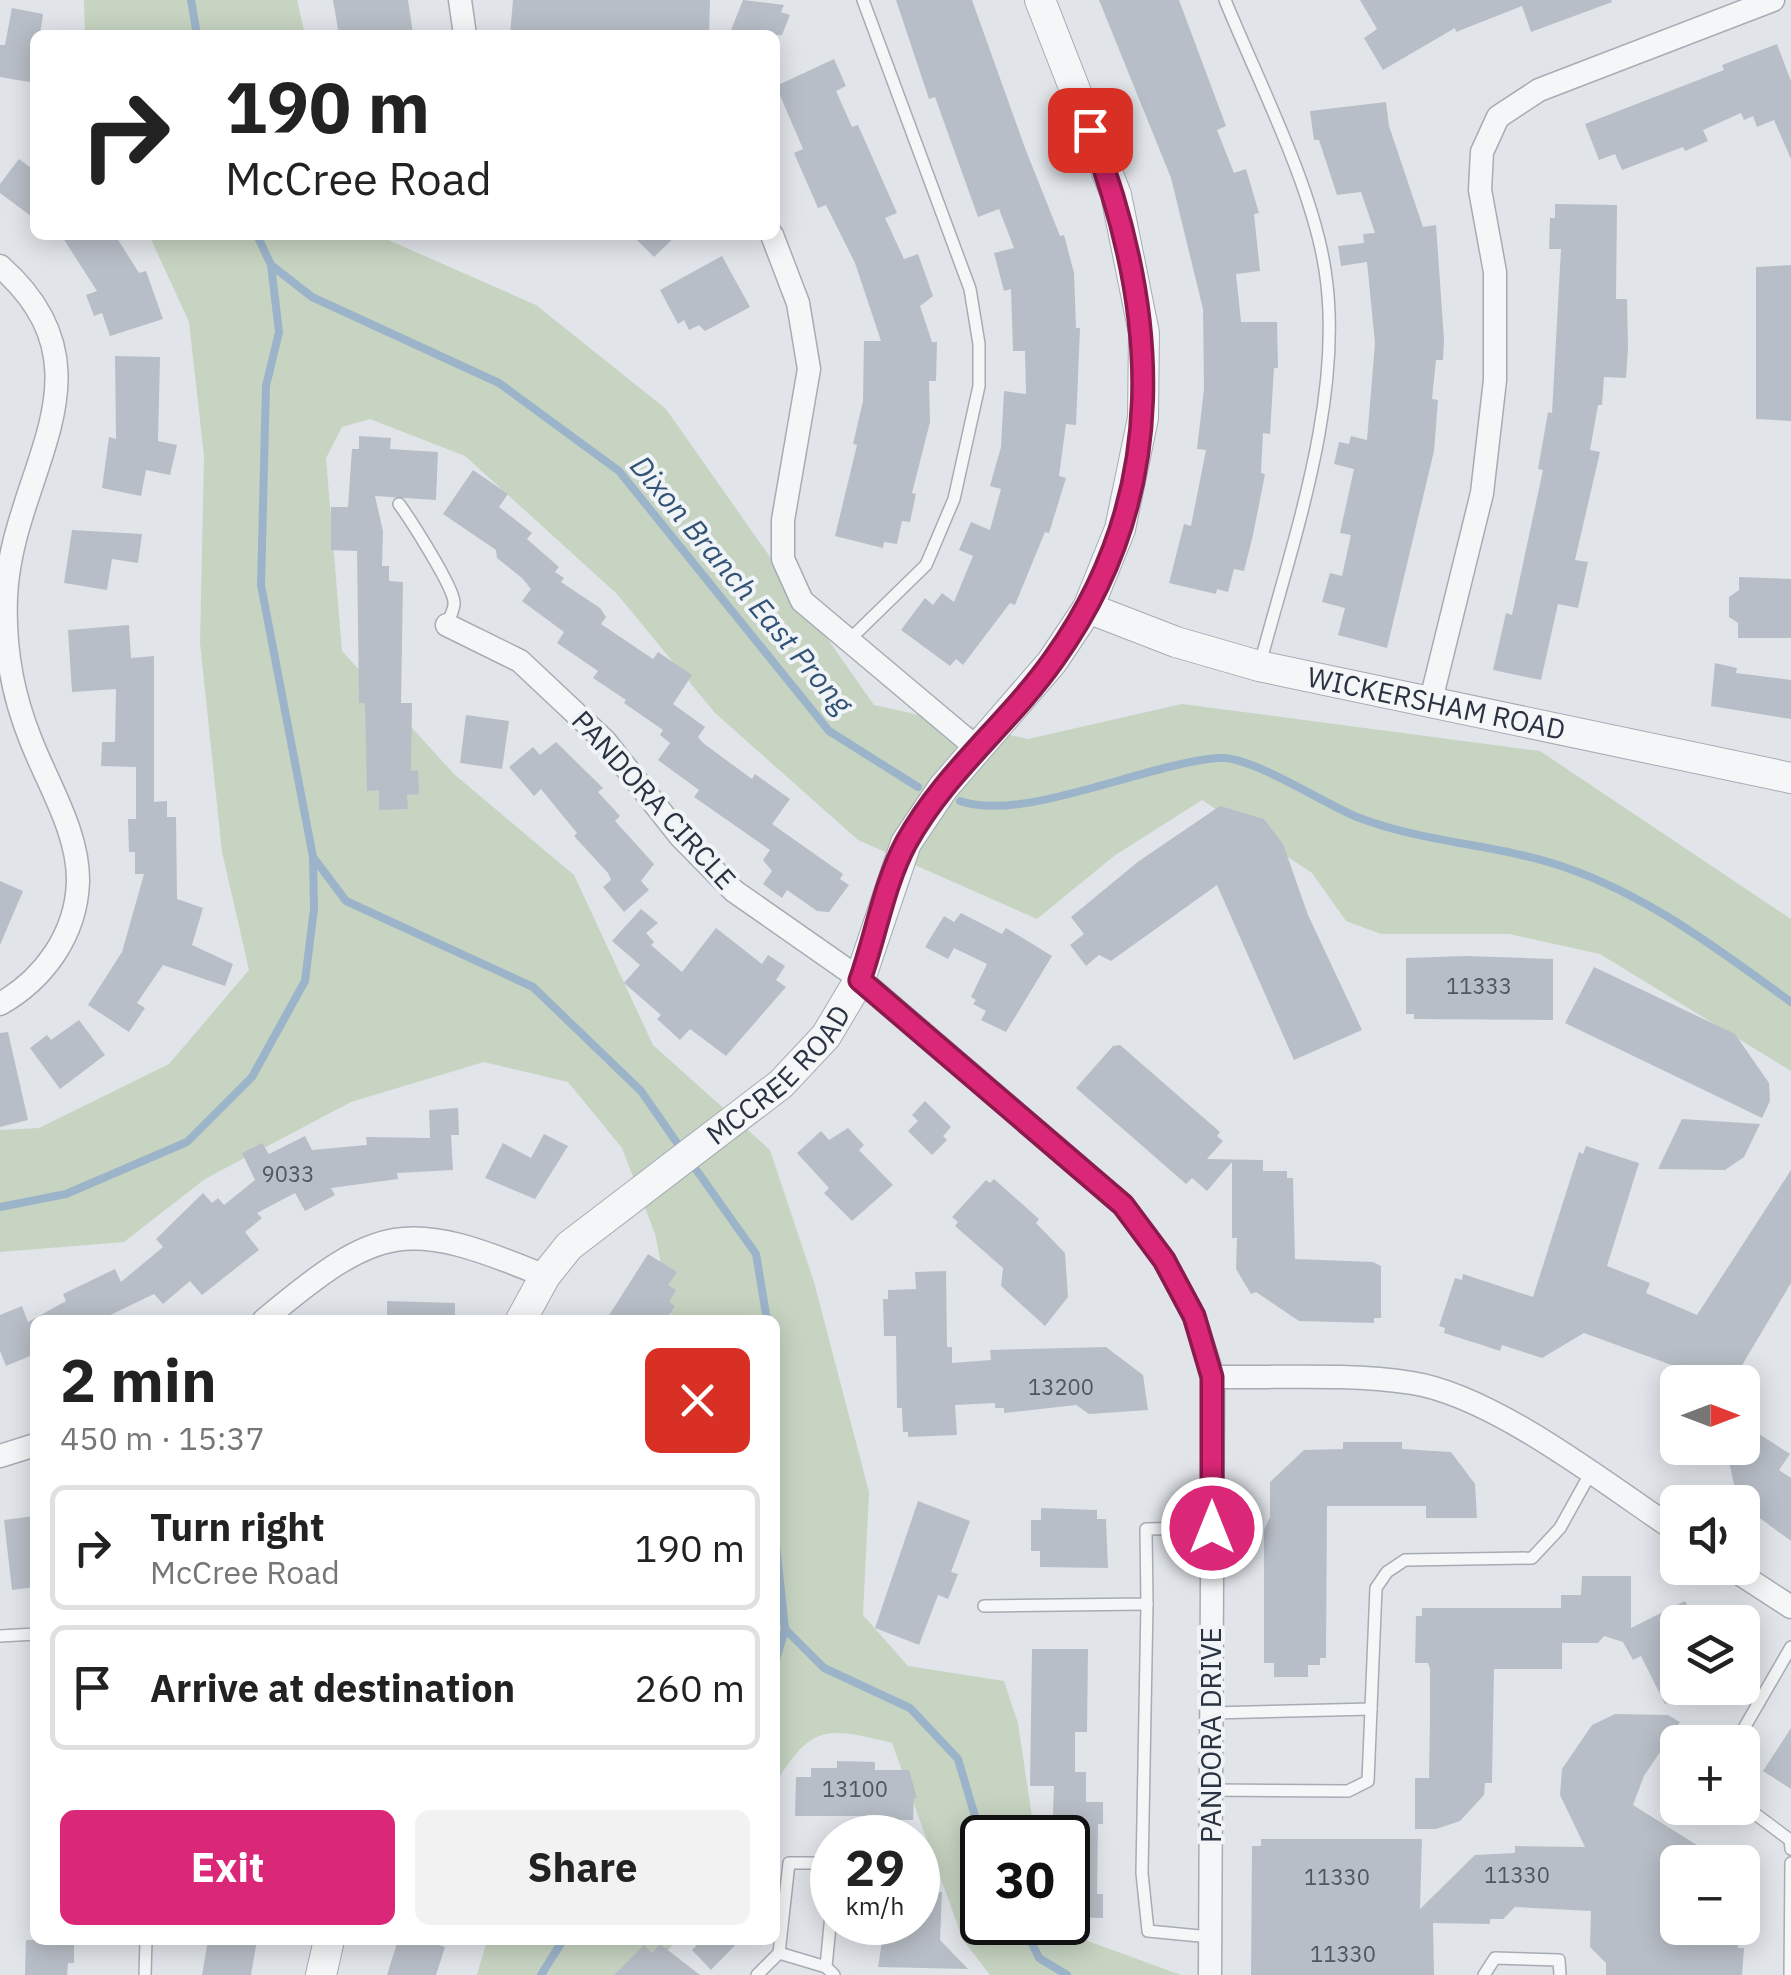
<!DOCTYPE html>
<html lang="en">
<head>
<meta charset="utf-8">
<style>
  :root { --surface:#fff; --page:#f2f2f2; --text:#222; --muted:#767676; --line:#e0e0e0; --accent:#db2777 }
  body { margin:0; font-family:"IBM Plex Sans",sans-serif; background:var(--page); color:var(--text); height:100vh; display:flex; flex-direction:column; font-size:38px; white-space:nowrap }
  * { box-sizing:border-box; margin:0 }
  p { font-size:32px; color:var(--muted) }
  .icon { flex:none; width:55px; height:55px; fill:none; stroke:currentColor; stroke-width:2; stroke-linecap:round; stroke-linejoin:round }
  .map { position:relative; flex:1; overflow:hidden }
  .details { position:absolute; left:30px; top:1315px; width:750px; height:630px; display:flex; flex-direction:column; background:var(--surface); border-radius:15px; box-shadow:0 5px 25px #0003 }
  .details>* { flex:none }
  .guide { position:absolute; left:30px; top:30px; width:750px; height:210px; border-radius:15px; box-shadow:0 5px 25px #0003; background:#fff; color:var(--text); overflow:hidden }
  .needle { width:65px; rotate:90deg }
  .buttons { position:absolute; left:1660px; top:1365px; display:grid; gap:20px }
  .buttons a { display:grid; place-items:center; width:100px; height:100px; border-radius:15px; background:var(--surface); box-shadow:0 5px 25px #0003; font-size:50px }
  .speed { position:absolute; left:810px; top:1815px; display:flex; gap:20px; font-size:50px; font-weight:700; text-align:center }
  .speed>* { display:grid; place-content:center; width:130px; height:130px; border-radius:50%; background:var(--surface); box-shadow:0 5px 25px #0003; line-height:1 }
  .speed small { font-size:25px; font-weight:400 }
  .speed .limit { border:5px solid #111; border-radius:15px; background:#fff; color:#111 }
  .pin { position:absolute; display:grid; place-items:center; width:85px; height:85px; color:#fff; margin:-42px; border-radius:20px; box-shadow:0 5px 15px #0006 }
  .me { position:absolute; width:110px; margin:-55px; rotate:0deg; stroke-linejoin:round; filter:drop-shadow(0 0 8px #0008) }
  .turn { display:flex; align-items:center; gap:35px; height:210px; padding:0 30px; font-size:45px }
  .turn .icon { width:130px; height:130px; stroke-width:2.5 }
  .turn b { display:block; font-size:70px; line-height:85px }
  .round { display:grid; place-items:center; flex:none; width:105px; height:105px; border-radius:15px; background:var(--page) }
  .head { display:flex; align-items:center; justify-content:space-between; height:170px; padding:0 30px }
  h1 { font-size:60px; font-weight:700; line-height:75px }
  .cta { display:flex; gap:20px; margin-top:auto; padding:20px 30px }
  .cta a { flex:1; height:115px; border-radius:15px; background:var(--accent); color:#fff; font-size:40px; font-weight:700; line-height:115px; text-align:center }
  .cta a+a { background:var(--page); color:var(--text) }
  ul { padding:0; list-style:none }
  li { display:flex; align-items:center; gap:30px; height:125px; margin:0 20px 15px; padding:0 10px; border:5px solid var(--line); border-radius:15px }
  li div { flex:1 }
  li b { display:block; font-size:38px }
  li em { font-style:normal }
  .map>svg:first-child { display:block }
</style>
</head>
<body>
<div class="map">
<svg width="1791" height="1975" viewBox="0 0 1791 1975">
  <rect width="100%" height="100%" fill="#e1e5ea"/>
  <g fill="#c7d4c2">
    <polygon points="84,0 297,0 305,35 85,35"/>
    <path d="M149 235H377L536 305 666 409 874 705 1028 739 1182 704 1540 751 1791 919V1071L1600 954 1509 934H1381L1346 921 1312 873 1202 800 1114 856 1037 919 858 840 715 713 617 594 465 456 370 419 342 427 326 458 342 651 454 774 574 875 653 1045 770 1150 814 1282 869 1492 863 1615 908 1666 1004 1681 1018 1723 1035 1837 982 1838V1922L1063 1923 1066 1933 1181 1975H990L963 1940 892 1743C826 1727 812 1724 775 1784V1320H672L655 1234 622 1148 568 1082 484 1062 351 1102 205 1179 124 1242 0 1252V1130L39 1128 169 1064 249 970 222 852 200 643 204 456 189 322Z"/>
    <polygon points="487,1940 676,1940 650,1975 477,1975"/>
  </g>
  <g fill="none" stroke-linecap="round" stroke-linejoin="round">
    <g stroke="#9cb4ca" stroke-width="8">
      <polyline points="191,0 197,35"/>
      <polyline points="257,235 271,265 312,297 499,383 619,471 829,731 918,787"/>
      <polyline points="271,265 279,332 266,386 261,585 313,857 346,901 533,987 641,1091 682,1150"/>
      <path d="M960 801C1023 823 1144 764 1218 758 1251 755 1324 804 1357 817 1424 843 1497 844 1564 867 1649 896 1719 950 1791 1002"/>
      <polyline points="690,1161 756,1254 767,1320"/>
      <polyline points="0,1207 66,1194 187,1142 252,1077 305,981 314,909 313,857"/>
      <polyline points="775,1536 785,1629 824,1668 910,1708 958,1759 982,1840"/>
      <polyline points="775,1663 785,1629"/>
      <polyline points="1022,1922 1039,1958 1067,1975"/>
      <polyline points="541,1975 563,1940"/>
    </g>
  </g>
  <g fill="#b8bec7">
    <polygon points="333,0 408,0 413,33 339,35"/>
    <polygon points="513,0 710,0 709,35 510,35"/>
    <polygon points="743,0 784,5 781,12 790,15 782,35 729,35"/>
    <polygon points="896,0 972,0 1025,148 1060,236 1064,235 1074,273 1076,328 1080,328 1076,425 1066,424 1059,476 1066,478 1049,533 1045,532 1015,605 1010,603 963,665 956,659 950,666 901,630 925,598 933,605 942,593 954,602 973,556 959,550 971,522 990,530 1001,489 990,486 1001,447 1004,391 1026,394 1025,351 1013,351 1011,289 1004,291 994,253 1014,248 999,209 978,217 935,97 929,99"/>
    <polygon points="1099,0 1179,0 1226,126 1217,130 1234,173 1246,169 1259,213 1254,214 1260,271 1236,274 1241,322 1277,322 1278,368 1274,368 1270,434 1263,433 1261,473 1265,474 1253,535 1244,571 1234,569 1228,592 1217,589 1216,594 1169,583 1184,524 1191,526 1206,450 1197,449 1204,389 1203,309 1171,178"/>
    <polygon points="1360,0 1611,0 1612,2 1531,32 1522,6 1456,32 1455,28 1383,70 1364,38 1377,29"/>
    <polygon points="12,8 43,14 40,35 35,35 35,83 0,77 0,45 5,45"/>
    <polygon points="1777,44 1791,81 1791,159 1774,120 1757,127 1753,116 1744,120 1741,113 1703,130 1708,141 1685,151 1683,147 1622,170 1615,154 1599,160 1585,124 1724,70 1722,65"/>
    <polygon points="834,59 846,86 836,91 852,127 858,125 897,213 885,218 904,259 918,254 933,296 920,306 932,342 937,342 936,381 929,381 930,422 912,493 916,494 910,522 902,521 897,544 884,542 883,548 835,536 857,445 853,444 863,401 864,341 881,341 855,263 826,205 818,208 794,153 803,149 776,86"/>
    <polygon points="1386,102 1389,126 1423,227 1436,225 1444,340 1443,360 1436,360 1432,399 1438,400 1434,451 1387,648 1338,635 1345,608 1322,602 1330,573 1342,576 1351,535 1340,533 1354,469 1334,464 1339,442 1349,444 1351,436 1367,440 1375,343 1367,262 1341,266 1338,246 1364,243 1363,234 1375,233 1361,192 1337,195 1319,140 1314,140 1310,111"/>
    <polygon points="19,159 35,171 35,219 0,193 0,184"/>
    <polygon points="1555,204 1617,205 1616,299 1627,299 1628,348 1626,378 1604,377 1602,405 1598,405 1590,450 1600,452 1575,560 1588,562 1578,608 1558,604 1541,680 1493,670 1506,613 1512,615 1543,470 1538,469 1548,412 1552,413 1561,249 1549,249 1550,218 1555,218"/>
    <polygon points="61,235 115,235 139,273 146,271 163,319 110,336 102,313 94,316 86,295 97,291"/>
    <polygon points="632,235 677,235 654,257"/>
    <polygon points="722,256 750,307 705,331 699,325 689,330 684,320 678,324 660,290"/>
    <polygon points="1791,265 1791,421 1756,419 1756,267"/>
    <polygon points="115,356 160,357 158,441 177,445 170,475 146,470 141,496 102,488 109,437 116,439"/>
    <polygon points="359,436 391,438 390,449 438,452 436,500 375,496 383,531 382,566 389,566 389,581 403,582 401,703 412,703 411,771 418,770 419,794 407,795 408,809 379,810 379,790 367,791 365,703 359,703 357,551 331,550 331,507 348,507 352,449 359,449"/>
    <polygon points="473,470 508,494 499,507 532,533 527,539 559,567 555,572 564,578 561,582 600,608 606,617 601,624 653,659 658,652 692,675 673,704 705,727 698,737 703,743 752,779 755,774 790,799 772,824 843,874 840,879 849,885 829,912 817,911 787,890 782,898 763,884 772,871 763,860 770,850 694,797 699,790 658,760 670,743 660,735 663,730 624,703 626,700 593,678 598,671 557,643 564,632 522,601 531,589 522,578 497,558 496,550 443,514"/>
    <polygon points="72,530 142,534 138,563 112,559 107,590 64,583"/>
    <polygon points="1739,577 1791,579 1791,638 1738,638 1738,623 1729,617 1729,597 1739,590"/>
    <polygon points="129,625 131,658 154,656 154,802 167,801 167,817 176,817 177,899 203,908 192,945 233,964 225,986 163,965 137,1003 145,1008 129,1032 88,1005 122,952 144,874 135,874 135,852 129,852 128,819 136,819 136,767 101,766 102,742 115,742 116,689 72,692 68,630"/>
    <polygon points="1715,663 1737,668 1736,673 1791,680 1791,719 1711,706"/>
    <polygon points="466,715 509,721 502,769 460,763"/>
    <polygon points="556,742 603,788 598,792 620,816 615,821 654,864 641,881 649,890 624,912 603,887 611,880 608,873 574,836 577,833 541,789 534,796 509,767 533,747 540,755"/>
    <polygon points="1220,806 1264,819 1283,844 1308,915 1362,1030 1294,1060 1217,885 1111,961 1099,955 1086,966 1070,945 1084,934 1071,917 1139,861"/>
    <polygon points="0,881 23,891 0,945"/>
    <polygon points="641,909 658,923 646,933 654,942 651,945 682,972 716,928 762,964 768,955 785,966 776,980 786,987 726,1056 690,1029 680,1040 657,1019 661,1015 624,983 640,965 612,941"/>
    <polygon points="961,913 1002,934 1006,928 1052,956 1006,1032 981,1020 986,1011 973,1004 976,1000 971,997 987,964 954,948 948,959 925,947 944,916 954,922"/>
    <polygon points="1466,956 1553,959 1553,1020 1414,1019 1414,1014 1406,1014 1406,958"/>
    <polygon points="1594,967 1735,1034 1769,1083 1770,1101 1762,1118 1565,1023"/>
    <polygon points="79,1020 105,1055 60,1089 30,1048 47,1035 51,1040"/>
    <polygon points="8,1032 28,1120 0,1127 0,1033"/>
    <polygon points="1120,1045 1220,1132 1217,1136 1223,1141 1207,1159 1263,1160 1263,1171 1287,1171 1287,1178 1293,1178 1295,1259 1373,1262 1381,1266 1381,1318 1374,1318 1374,1323 1299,1321 1256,1292 1251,1294 1236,1269 1237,1238 1232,1238 1232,1162 1207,1191 1192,1178 1186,1184 1076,1088 1113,1046"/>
    <polygon points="925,1101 951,1127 943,1136 947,1140 932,1155 908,1131 918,1121 912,1115"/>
    <polygon points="458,1108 459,1135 451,1135 453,1170 397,1173 398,1179 331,1188 335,1195 305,1211 295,1193 257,1213 262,1218 245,1232 259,1250 202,1295 190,1281 163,1304 154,1294 100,1320 35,1320 35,1354 6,1366 0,1351 0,1315 22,1306 28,1322 66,1301 63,1294 115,1269 121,1282 163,1247 156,1239 203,1193 212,1203 218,1198 224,1205 255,1180 242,1153 262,1143 269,1154 305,1136 312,1150 367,1145 366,1137 430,1138 429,1110"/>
    <polygon points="1682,1119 1760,1124 1744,1157 1725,1170 1658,1169"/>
    <polygon points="848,1128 864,1145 859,1150 893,1185 852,1221 824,1193 829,1188 797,1153 821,1131 829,1140"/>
    <polygon points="544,1134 568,1146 535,1199 485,1178 503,1143 531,1158"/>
    <polygon points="1586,1146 1639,1163 1607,1266 1650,1283 1646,1293 1697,1315 1791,1170 1791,1283 1732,1382 1667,1382 1677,1367 1584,1333 1542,1358 1502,1345 1500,1351 1482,1345 1444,1333 1445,1328 1439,1326 1455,1278 1462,1280 1463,1274 1533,1297 1579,1152 1583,1154"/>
    <polygon points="994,1179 1039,1219 1036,1223 1065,1253 1068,1297 1045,1326 1001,1286 1003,1268 955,1226 958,1222 952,1217 986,1180 990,1183"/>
    <polygon points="648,1254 677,1272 668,1285 676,1290 669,1302 675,1306 666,1320 606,1320"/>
    <polygon points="946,1271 947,1347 952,1347 952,1363 991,1360 990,1350 1106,1347 1143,1375 1148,1410 1089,1414 1076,1405 1004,1413 1004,1408 995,1408 995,1403 955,1405 957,1435 908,1437 908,1432 903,1432 902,1408 897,1408 896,1336 884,1336 883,1299 888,1299 888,1290 916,1289 915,1272"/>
    <polygon points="387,1301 455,1303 455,1320 387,1320"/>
    <polygon points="1742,1423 1790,1454 1779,1470 1791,1478 1791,1541 1738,1502 1726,1448 1742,1448"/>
    <polygon points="1343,1442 1402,1442 1402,1449 1451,1452 1475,1484 1477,1518 1426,1518 1426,1506 1327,1506 1326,1658 1320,1658 1320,1665 1308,1665 1308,1677 1274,1677 1274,1663 1264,1663 1264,1530 1270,1517 1270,1482 1304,1450 1343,1449"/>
    <polygon points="918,1501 970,1521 951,1572 958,1574 948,1599 938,1595 919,1645 875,1628"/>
    <polygon points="1041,1508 1097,1510 1097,1519 1106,1519 1108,1568 1040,1567 1040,1551 1031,1551 1031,1520 1041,1520"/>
    <polygon points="35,1516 35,1587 12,1590 4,1520"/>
    <polygon points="1582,1576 1631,1576 1631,1628 1685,1601 1696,1622 1678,1622 1678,1688 1684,1695 1665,1704 1641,1656 1633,1660 1623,1642 1604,1636 1598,1643 1562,1643 1562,1669 1494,1669 1492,1783 1485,1783 1484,1795 1460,1821 1436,1829 1415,1829 1415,1778 1429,1778 1430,1716 1430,1669 1428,1663 1415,1663 1416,1616 1422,1616 1422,1608 1561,1608 1561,1595 1581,1595"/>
    <polygon points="1032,1649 1088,1649 1087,1732 1075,1732 1075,1772 1086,1772 1086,1802 1103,1802 1103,1824 1098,1824 1097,1894 1103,1894 1103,1918 1068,1917 1068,1838 1052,1838 1054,1786 1030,1786"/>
    <polygon points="1615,1714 1668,1715 1680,1722 1644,1776 1633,1805 1724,1862 1678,1862 1678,1940 1738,1941 1738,1948 1744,1948 1742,1975 1606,1975 1606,1963 1590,1947 1591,1911 1515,1907 1503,1919 1490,1919 1490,1924 1433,1923 1434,1975 1251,1975 1252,1846 1261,1846 1261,1839 1422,1839 1420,1909 1475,1855 1515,1853 1515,1846 1585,1847 1560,1795 1562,1769 1592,1725"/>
    <polygon points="1791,1728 1791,1789 1763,1771"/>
    <polygon points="837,1761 875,1762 875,1770 909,1770 917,1798 914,1798 913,1820 889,1820 889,1816 795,1816 796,1777 811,1777 811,1768 837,1768"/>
    <polygon points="918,1892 942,1892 940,1940 968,1969 878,1967 885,1922 918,1922"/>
    <polygon points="26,1940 74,1940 74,1963 68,1963 67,1975 25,1975"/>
    <polygon points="208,1940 257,1940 251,1975 202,1975"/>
    <polygon points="398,1940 423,1940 445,1947 436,1975 387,1975"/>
    <polygon points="702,1940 740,1940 711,1970 692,1950"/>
    <polygon points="660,1944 700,1975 614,1975 644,1945 652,1953"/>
  </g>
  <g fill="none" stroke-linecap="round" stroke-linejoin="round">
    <defs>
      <g id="service">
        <path d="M1225 0C1258 81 1312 185 1325 270 1345 396 1292 543 1260 664"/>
        <path d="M399 504C410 519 453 586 454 602 455 609 449 618 447 625"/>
        <polyline points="847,642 926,565 954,499 979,386 979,344 970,289 863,0"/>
        <polyline points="1147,1604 1142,1873 1148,1931 1210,1937"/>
        <polyline points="984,1606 1147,1604 1146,1529 1212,1528"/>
        <polyline points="0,1636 35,1634"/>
        <polyline points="1211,1713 1371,1709"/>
        <polyline points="1736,1742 1791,1647"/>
        <polyline points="1211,1790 1348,1791 1368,1781 1376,1588 1387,1572 1405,1560 1532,1558 1560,1528 1590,1474"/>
        <polyline points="1742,1804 1790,1840 1791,1849"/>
        <polyline points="832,1904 826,1967 834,1975"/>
        <polyline points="779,1953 826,1967"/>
        <polyline points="145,1975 146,1940"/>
        <polyline points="757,1975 779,1953 789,1863 832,1863"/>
        <polyline points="1484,1975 1495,1958 1559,1960 1560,1975"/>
        <polyline points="1790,1975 1791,1863"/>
      </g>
      <g id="minor">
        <polyline points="460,0 465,35"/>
        <polyline points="772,235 798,303 809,369 783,520 783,559 802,601 978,749"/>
        <path d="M0 266C121 373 11 472 6 597 4 646 12 693 30 738 47 783 79 832 78 882 76 935 44 979 0 1004"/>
        <polyline points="447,625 520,661 605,741 680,836 734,891 860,979 1123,1205 1164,1260 1194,1316 1213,1377 1210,1975"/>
        <polyline points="1430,704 1482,493 1495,380 1495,272 1480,190 1482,152 1498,117 1539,90 1773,0"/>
        <path d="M264 1320C380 1223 405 1218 545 1276"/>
        <path d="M1213 1377C1278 1378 1347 1373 1412 1383 1495 1396 1607 1485 1678 1532"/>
        <polyline points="0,1456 35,1445"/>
        <polyline points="1731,1568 1791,1607"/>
      </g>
      <g id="tertiary">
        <path id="s1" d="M1088 608 1176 642 1259 666 1791 778"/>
        <path id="s2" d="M521 1320 545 1276 569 1246 781 1084 826 1036 860 979 906 843 943 788 1052 662 1088 608 1120 529 1143 418 1144 333 1116 195 1040 0"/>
        <polyline points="321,1975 329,1940"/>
      </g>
    </defs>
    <use href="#service" stroke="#a6acb4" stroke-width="14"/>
    <use href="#minor" stroke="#a6acb4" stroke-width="25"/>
    <use href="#tertiary" stroke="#a6acb4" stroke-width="32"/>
    <use href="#service" stroke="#f4f6f8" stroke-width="11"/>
    <use href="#minor" stroke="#f4f6f8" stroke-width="22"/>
    <use href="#tertiary" stroke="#f4f6f8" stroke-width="30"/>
  </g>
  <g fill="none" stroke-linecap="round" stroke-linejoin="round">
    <defs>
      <path id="route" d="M1090 130C1160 311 1172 494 1054 659 1009 723 944 773 906 843 884 884 876 935 860 980L1123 1205 1164 1260 1194 1316 1212 1377V1528"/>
    </defs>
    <use href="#route" stroke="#8e194d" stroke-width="25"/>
    <use href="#route" stroke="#db2777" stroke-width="18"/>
  </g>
  <g text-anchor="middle" stroke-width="8" stroke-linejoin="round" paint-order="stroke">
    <g font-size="22" fill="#4d5663">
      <text x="1479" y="994">11333</text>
      <text x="288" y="1182">9033</text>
      <text x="1061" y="1395">13200</text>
      <text x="855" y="1797">13100</text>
      <text x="1517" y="1883">11330</text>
      <text x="1337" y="1885">11330</text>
      <text x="1343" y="1962">11330</text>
    </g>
    <g font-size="28" fill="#293342" stroke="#f1f4f7">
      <text dy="10" stroke="none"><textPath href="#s1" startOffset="362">WICKERSHAM ROAD</textPath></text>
      <text transform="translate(654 800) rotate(48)" y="10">PANDORA CIRCLE</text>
      <text dy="10" stroke="none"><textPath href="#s2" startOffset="360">MCCREE ROAD</textPath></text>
      <text transform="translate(1211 1735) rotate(-90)" y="10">PANDORA DRIVE</text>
    </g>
    <g font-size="30" font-style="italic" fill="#335376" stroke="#f1f4f7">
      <text transform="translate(741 585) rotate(50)" y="10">Dixon Branch East Prong</text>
    </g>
  </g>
</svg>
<div class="buttons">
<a><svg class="needle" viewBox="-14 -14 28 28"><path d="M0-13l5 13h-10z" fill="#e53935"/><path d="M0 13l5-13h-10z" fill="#767676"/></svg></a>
<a><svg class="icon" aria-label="sound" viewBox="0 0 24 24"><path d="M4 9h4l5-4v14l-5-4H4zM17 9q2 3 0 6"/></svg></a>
<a><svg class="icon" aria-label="layers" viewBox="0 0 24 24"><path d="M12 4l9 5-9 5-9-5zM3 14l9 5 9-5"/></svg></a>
<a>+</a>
<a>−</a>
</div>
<div class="speed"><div>29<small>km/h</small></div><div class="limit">30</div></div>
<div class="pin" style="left:1090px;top:130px;background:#d93025"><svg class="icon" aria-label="arrive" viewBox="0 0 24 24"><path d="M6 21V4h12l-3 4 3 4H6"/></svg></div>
<svg class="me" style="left:1212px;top:1528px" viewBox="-20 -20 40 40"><circle r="17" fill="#db2777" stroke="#fff" stroke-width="3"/><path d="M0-11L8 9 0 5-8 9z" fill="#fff"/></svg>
<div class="guide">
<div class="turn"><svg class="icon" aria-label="right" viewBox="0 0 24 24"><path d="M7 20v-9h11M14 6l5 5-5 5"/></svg><div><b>190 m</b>McCree Road</div></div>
</div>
<section class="details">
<div class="head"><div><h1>2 min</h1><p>450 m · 15:37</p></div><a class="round" style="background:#d93025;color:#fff"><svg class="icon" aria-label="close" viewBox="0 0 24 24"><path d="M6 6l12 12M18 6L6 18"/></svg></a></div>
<ul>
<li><svg class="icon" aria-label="right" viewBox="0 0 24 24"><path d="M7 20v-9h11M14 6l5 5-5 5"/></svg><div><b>Turn right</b><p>McCree Road</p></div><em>190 m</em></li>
<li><svg class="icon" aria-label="arrive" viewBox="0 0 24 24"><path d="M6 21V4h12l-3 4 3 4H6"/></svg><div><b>Arrive at destination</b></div><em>260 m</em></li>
</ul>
<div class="cta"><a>Exit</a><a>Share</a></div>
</section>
</div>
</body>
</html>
